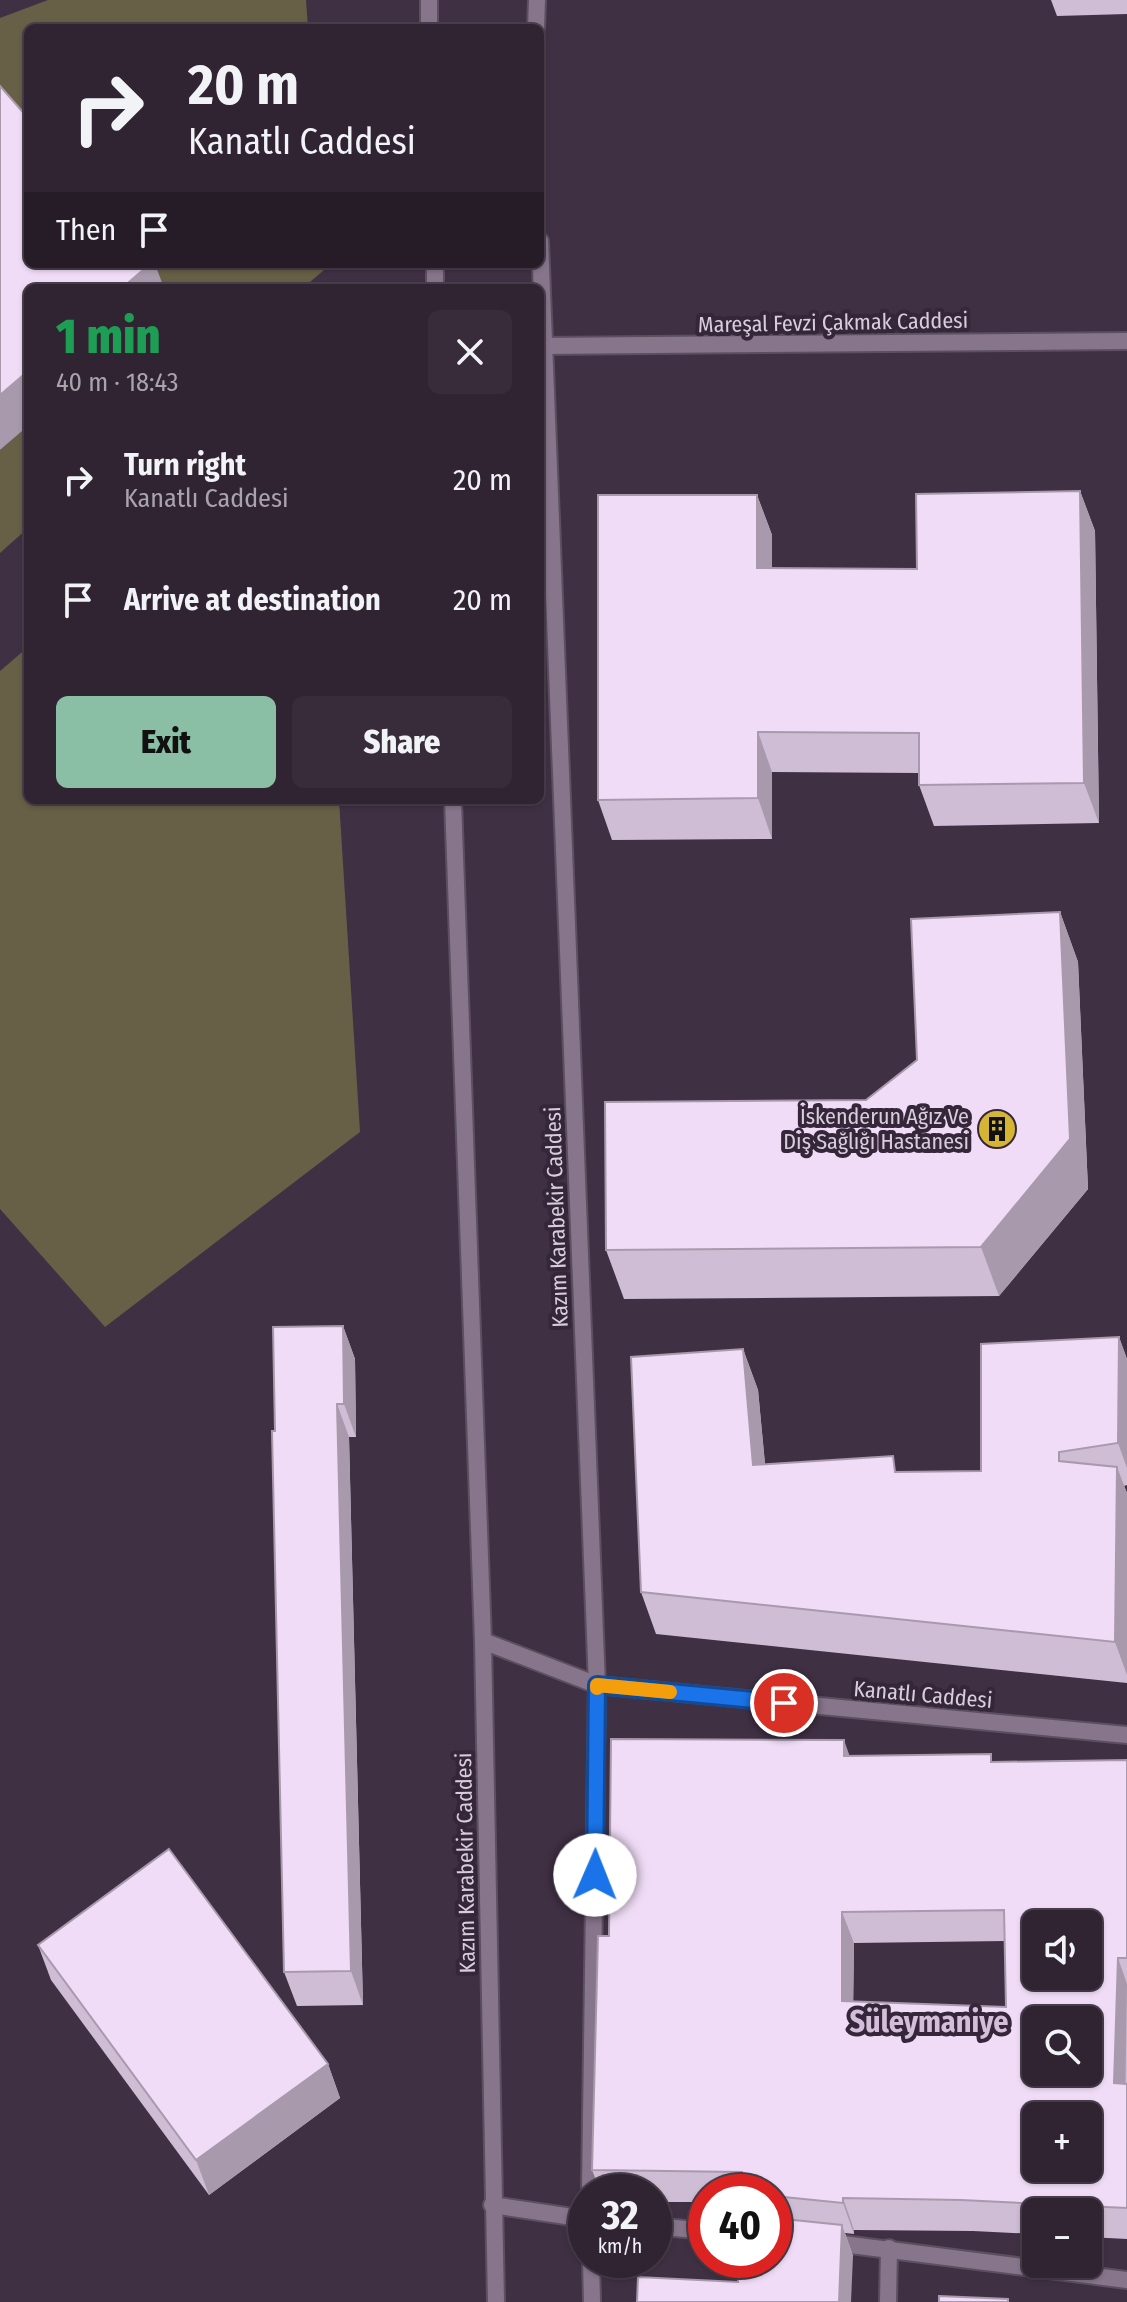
<!DOCTYPE html>
<html lang="en">
<head>
<meta charset="utf-8">
<style>
  :root { --surface:#302433; --page:#382c3b; --text:#f1f3f6; --muted:#a8a4ac; --line:#4b414e; --accent:#8abfa5 }
  body { margin:0; font-family:"Fira Sans Condensed",sans-serif; background:var(--page); color:var(--text); height:100vh; display:flex; flex-direction:column; font-size:30px; white-space:nowrap }
  * { box-sizing:border-box; margin:0 }
  p { font-size:26px; color:var(--muted) }
  .icon { flex:none; width:44px; height:44px; fill:none; stroke:currentColor; stroke-width:2; stroke-linecap:round; stroke-linejoin:round }
  .map { position:relative; flex:1; overflow:hidden }
  .panel { position:absolute; left:24px; top:284px; width:520px; height:520px; display:flex; flex-direction:column; background:var(--surface); border-radius:12px; box-shadow:0 2px 6px #0004,0 0 0 2px var(--line) }
  .panel>* { flex:none }
  .banner { position:absolute; left:24px; top:24px; width:520px; height:244px; border-radius:12px; box-shadow:0 2px 6px #0004,0 0 0 2px var(--line); background:#302433; color:var(--text); overflow:hidden }
  .buttons { position:absolute; left:1022px; top:1910px; display:grid; gap:16px }
  .buttons a { display:grid; place-items:center; width:80px; height:80px; border-radius:12px; background:var(--surface); box-shadow:0 2px 6px #0004,0 0 0 2px var(--line); font-size:40px }
  .speed { position:absolute; left:568px; top:2174px; display:flex; gap:16px; font-size:40px; font-weight:700; text-align:center }
  .speed>* { display:grid; place-content:center; width:104px; height:104px; border-radius:50%; background:var(--surface); box-shadow:0 2px 6px #0004,0 0 0 2px var(--line); line-height:1 }
  .speed small { font-size:20px; font-weight:400 }
  .speed .limit { border:12px solid #d22; background:#fff; color:#111 }
  .pin { position:absolute; display:grid; place-items:center; width:68px; height:68px; color:#fff; margin:-34px; border:4px solid #fff; border-radius:50%; box-shadow:0 2px 8px #0007 }
  .me { position:absolute; width:88px; margin:-44px; rotate:1deg; stroke-linejoin:round; filter:drop-shadow(0 0 6px #0008) }
  .turn { display:flex; align-items:center; gap:28px; height:168px; padding:0 32px; font-size:36px }
  .turn .icon { width:104px; height:104px; stroke-width:2.5 }
  .turn b { display:block; font-size:56px; line-height:68px }
  .then { display:flex; align-items:center; height:76px; padding:0 32px; background:#0003; gap:16px; font-size:30px }
  .round { display:grid; place-items:center; flex:none; width:84px; height:84px; border-radius:12px; background:var(--page) }
  .headline { display:flex; align-items:center; justify-content:space-between; height:136px; padding:0 32px }
  h1 { font-size:48px; font-weight:800; line-height:60px; color:#1e9e55 }
  .action { display:flex; gap:16px; margin-top:auto; padding:16px 32px }
  .action a { flex:1; height:92px; border-radius:12px; background:var(--accent); color:#111; font-size:32px; font-weight:800; line-height:92px; text-align:center }
  .action a+a { background:var(--page); color:var(--text) }
  ul { padding:0; list-style:none }
  li { display:flex; align-items:center; gap:24px; height:120px; padding:0 32px }
  li div { flex:1 }
  li b { display:block; font-size:30px }
  li em { font-style:normal }
  .map>svg:first-child { display:block }
</style>
</head>
<body>
<div class="map">
<svg width="1127" height="2302" viewBox="0 0 1127 2302">
  <rect width="100%" height="100%" fill="#403044"/>
  <g fill="#675f46">
    <polygon points="48,0 306,0 308,28 28,28 28,142 0,111 0,18"/>
    <polygon points="135,264 323,264 324,270 303,288 157,288"/>
    <polygon points="28,426 28,528 0,553 0,450"/>
    <polygon points="28,647 28,800 339,800 360,1132 105,1327 0,1209 0,671"/>
  </g>
  <g fill="none" stroke-linecap="round" stroke-linejoin="round">
    <defs>
      <g id="minor">
        <polyline points="540,346 1127,341"/>
        <polyline points="483,1641 597,1685 1127,1735"/>
        <polyline points="492,2205 586,2219"/>
        <polyline points="654,2226 706,2231"/>
        <polyline points="827,2242 1127,2280"/>
        <polyline points="888,2302 889,2248"/>
      </g>
      <g id="tertiary">
        <polyline points="429,0 429,28"/>
        <polyline points="536,28 537,0"/>
        <polyline points="540,241 597,1685 590,2192"/>
        <polyline points="435,264 435,288"/>
        <polyline points="453,800 483,1641 496,2302"/>
        <polyline points="591,2260 592,2302"/>
      </g>
    </defs>
    <use href="#minor" stroke="#5b4f60" stroke-width="20"/>
    <use href="#tertiary" stroke="#5b4f60" stroke-width="20"/>
    <use href="#minor" stroke="#87758c" stroke-width="16"/>
    <use href="#tertiary" stroke="#87758c" stroke-width="16"/>
  </g>
  <g fill="#cebdd4" fill-rule="evenodd">
    <polygon points="1051,0 1127,0 1127,14 1057,16"/>
    <polygon points="1080,491 1095,531 1099,823 934,826 919,785 919,773 772,772 772,839 612,840 598,800 757,495 772,535 772,568 917,569"/>
    <polygon points="1060,912 1078,962 1088,1189 999,1296 624,1299 606,1250 866,1100 917,1060"/>
    <polygon points="343,1326 355,1359 356,1437 349,1437 363,2005 297,2006 284,1972 275,1431"/>
    <polygon points="1119,1337 1127,1359 1127,1485 1124,1486 1127,1493 1127,1683 656,1634 641,1592 743,1349 758,1390 765,1464 898,1472 981,1471"/>
    <path d="M850 1756 994 1762 1127 1760V2239L1088 2237V2212H1036V2234L973 2231 854 2230V2234L845 2233 853 2256 738 2282 774 2260V2192H706V2202H654V2192H601L592 2170 609 1936ZM1005 1941 1006 2007 853 2002 854 1943Z"/>
    <polygon points="38,1945 328,2064 340,2098 209,2195 51,1980"/>
  </g>
  <g fill="#a89aac">
    <polygon points="150,264 155,264 164,288 122,288"/>
    <polygon points="28,371 28,426 0,450 0,395"/>
    <polygon points="1080,491 1095,531 1099,823 1084,783"/>
    <polygon points="757,495 772,535 772,609 757,568"/>
    <polygon points="758,732 772,772 772,839 758,798"/>
    <polygon points="1060,912 1078,962 1088,1189 999,1296 981,1247"/>
    <polygon points="343,1326 355,1359 356,1437 344,1404"/>
    <polygon points="1119,1337 1127,1359 1127,1468 1118,1443"/>
    <polygon points="743,1349 758,1390 769,1506 753,1465"/>
    <polygon points="337,1404 349,1437 363,2005 351,1971"/>
    <polygon points="1117,1467 1127,1493 1127,1675 1115,1642"/>
    <polygon points="844,1740 855,1771 844,1756"/>
    <polygon points="842,1912 854,1943 853,2032 842,2001"/>
    <polygon points="1118,1958 1127,1984 1125,2115 1114,2083"/>
    <polygon points="328,2064 340,2098 209,2195 196,2160"/>
    <polygon points="843,2198 854,2230 854,2234 843,2203"/>
    <polygon points="842,2225 853,2256 851,2302 839,2302"/>
  </g>
  <g fill="#f0dcf6" stroke="#a89aac" stroke-width="2" fill-rule="evenodd">
    <polygon points="0,86 28,118 28,264 150,264 122,288 28,288 28,371 0,395"/>
    <polygon points="1080,491 1084,783 919,785 919,733 758,732 758,798 598,800 598,495 757,495 757,568 917,569 916,494"/>
    <polygon points="1060,912 1070,1139 981,1247 606,1250 605,1102 866,1100 917,1060 911,919"/>
    <polygon points="343,1326 344,1404 337,1404 351,1971 284,1972 272,1431 275,1431 273,1327"/>
    <polygon points="1119,1337 1118,1443 1059,1452 1059,1461 1117,1467 1115,1642 641,1592 631,1357 743,1349 753,1465 893,1456 895,1472 981,1471 981,1344"/>
    <path d="M611 1739 844 1740V1756L991 1754V1762L1127 1760V1958H1118L1114 2083 1127 2084V2208L961 2200 843 2198V2203L774 2196V2192H741L742 2172 592 2170 598 1936H609ZM1004 1910 1006 2007 842 2001V1912ZM1036 1924H1088V1976H1036ZM1036 2020H1088V2072H1036ZM1036 2116H1088V2168H1036Z"/>
    <polygon points="169,1849 328,2064 196,2160 38,1945"/>
    <polygon points="774,2218 842,2225 839,2302 637,2302 638,2277 738,2282 739,2260 774,2260"/>
    <polygon points="939,2296 1008,2299 1008,2302 939,2302"/>
  </g>
  <g fill="none" stroke-linecap="round" stroke-linejoin="round">
    <defs>
      <polyline id="route" points="595,1875 597,1685 784,1703"/>
    </defs>
    <use href="#route" stroke="#114b97" stroke-width="20"/>
    <use href="#route" stroke="#1a73e8" stroke-width="14"/>
    <polyline stroke="#f59e0b" stroke-width="14" points="597,1688 597,1685 670,1692"/>
  </g>
  <defs>
    <symbol id="building-disc" viewBox="-11 -11 22 22"><circle r="9.5" fill="#d6b534" stroke="#35263a"/><path d="M-4-6H4V6H1V3H-1V6H-4ZM-2.5-4.3h1.7v1.8h-1.7ZM.8-4.3h1.7v1.8H.8ZM-2.5-1h1.7V.8h-1.7ZM.8-1h1.7V.8H.8Z" fill="#111"/></symbol>
  </defs>
  <g fill-rule="evenodd">
    <use href="#building-disc" x="975" y="1107" width="44" height="44"/>
  </g>
  <g text-anchor="middle" stroke-width="8" stroke-linejoin="round" paint-order="stroke">
    <g font-size="22" fill="#d8cedb" stroke="#35263a">
      <text transform="translate(833 322) rotate(-1)" y="8">Mareşal Fevzi Çakmak Caddesi</text>
      <text transform="translate(556 1217) rotate(-92)" y="8">Kazım Karabekir Caddesi</text>
      <text transform="translate(923 1694) rotate(5)" y="8">Kanatlı Caddesi</text>
      <text transform="translate(465 1863) rotate(-91)" y="8">Kazım Karabekir Caddesi</text>
    </g>
    <g font-size="22" fill="#d8cedb" stroke="#35263a" text-anchor="end">
      <text x="969" y="1124">İskenderun Ağız Ve<tspan x="969" dy="25">Diş Sağlığı Hastanesi</tspan></text>
    </g>
    <g font-size="30" font-weight="bold" fill="#d3bfd9" stroke="#35263a">
      <text x="929" y="2032">Süleymaniye</text>
    </g>
  </g>
</svg>
<div class="buttons">
<a><svg class="icon" aria-label="sound" viewBox="0 0 24 24"><path d="M4 9h4l5-4v14l-5-4H4zM17 9q2 3 0 6"/></svg></a>
<a><svg class="icon" aria-label="search" viewBox="0 0 24 24"><circle cx="10" cy="10" r="6"/><path d="M15 15l6 6"/></svg></a>
<a>+</a>
<a>−</a>
</div>
<div class="speed"><div>32<small>km/h</small></div><div class="limit">40</div></div>
<div class="pin" style="left:784px;top:1703px;background:#d93025"><svg class="icon" aria-label="arrive" viewBox="0 0 24 24"><path d="M6 21V4h12l-3 4 3 4H6"/></svg></div>
<svg class="me" style="left:595px;top:1875px" viewBox="-20 -20 40 40"><circle r="19" fill="#fff"/><path d="M0-13L10 11 0 6-10 11z" fill="#1a73e8"/></svg>
<div class="banner">
<div class="turn"><svg class="icon" aria-label="right" viewBox="0 0 24 24"><path d="M7 20v-9h11M14 6l5 5-5 5"/></svg><div><b>20 m</b>Kanatlı Caddesi</div></div>
<div class="then">Then<svg class="icon" aria-label="arrive" viewBox="0 0 24 24"><path d="M6 21V4h12l-3 4 3 4H6"/></svg></div>
</div>
<section class="panel">
<div class="headline"><div><h1>1 min</h1><p>40 m · 18:43</p></div><a class="round"><svg class="icon" aria-label="close" viewBox="0 0 24 24"><path d="M6 6l12 12M18 6L6 18"/></svg></a></div>
<ul>
<li><svg class="icon" aria-label="right" viewBox="0 0 24 24"><path d="M7 20v-9h11M14 6l5 5-5 5"/></svg><div><b>Turn right</b><p>Kanatlı Caddesi</p></div><em>20 m</em></li>
<li><svg class="icon" aria-label="arrive" viewBox="0 0 24 24"><path d="M6 21V4h12l-3 4 3 4H6"/></svg><div><b>Arrive at destination</b></div><em>20 m</em></li>
</ul>
<div class="action"><a>Exit</a><a>Share</a></div>
</section>
</div>
</body>
</html>
